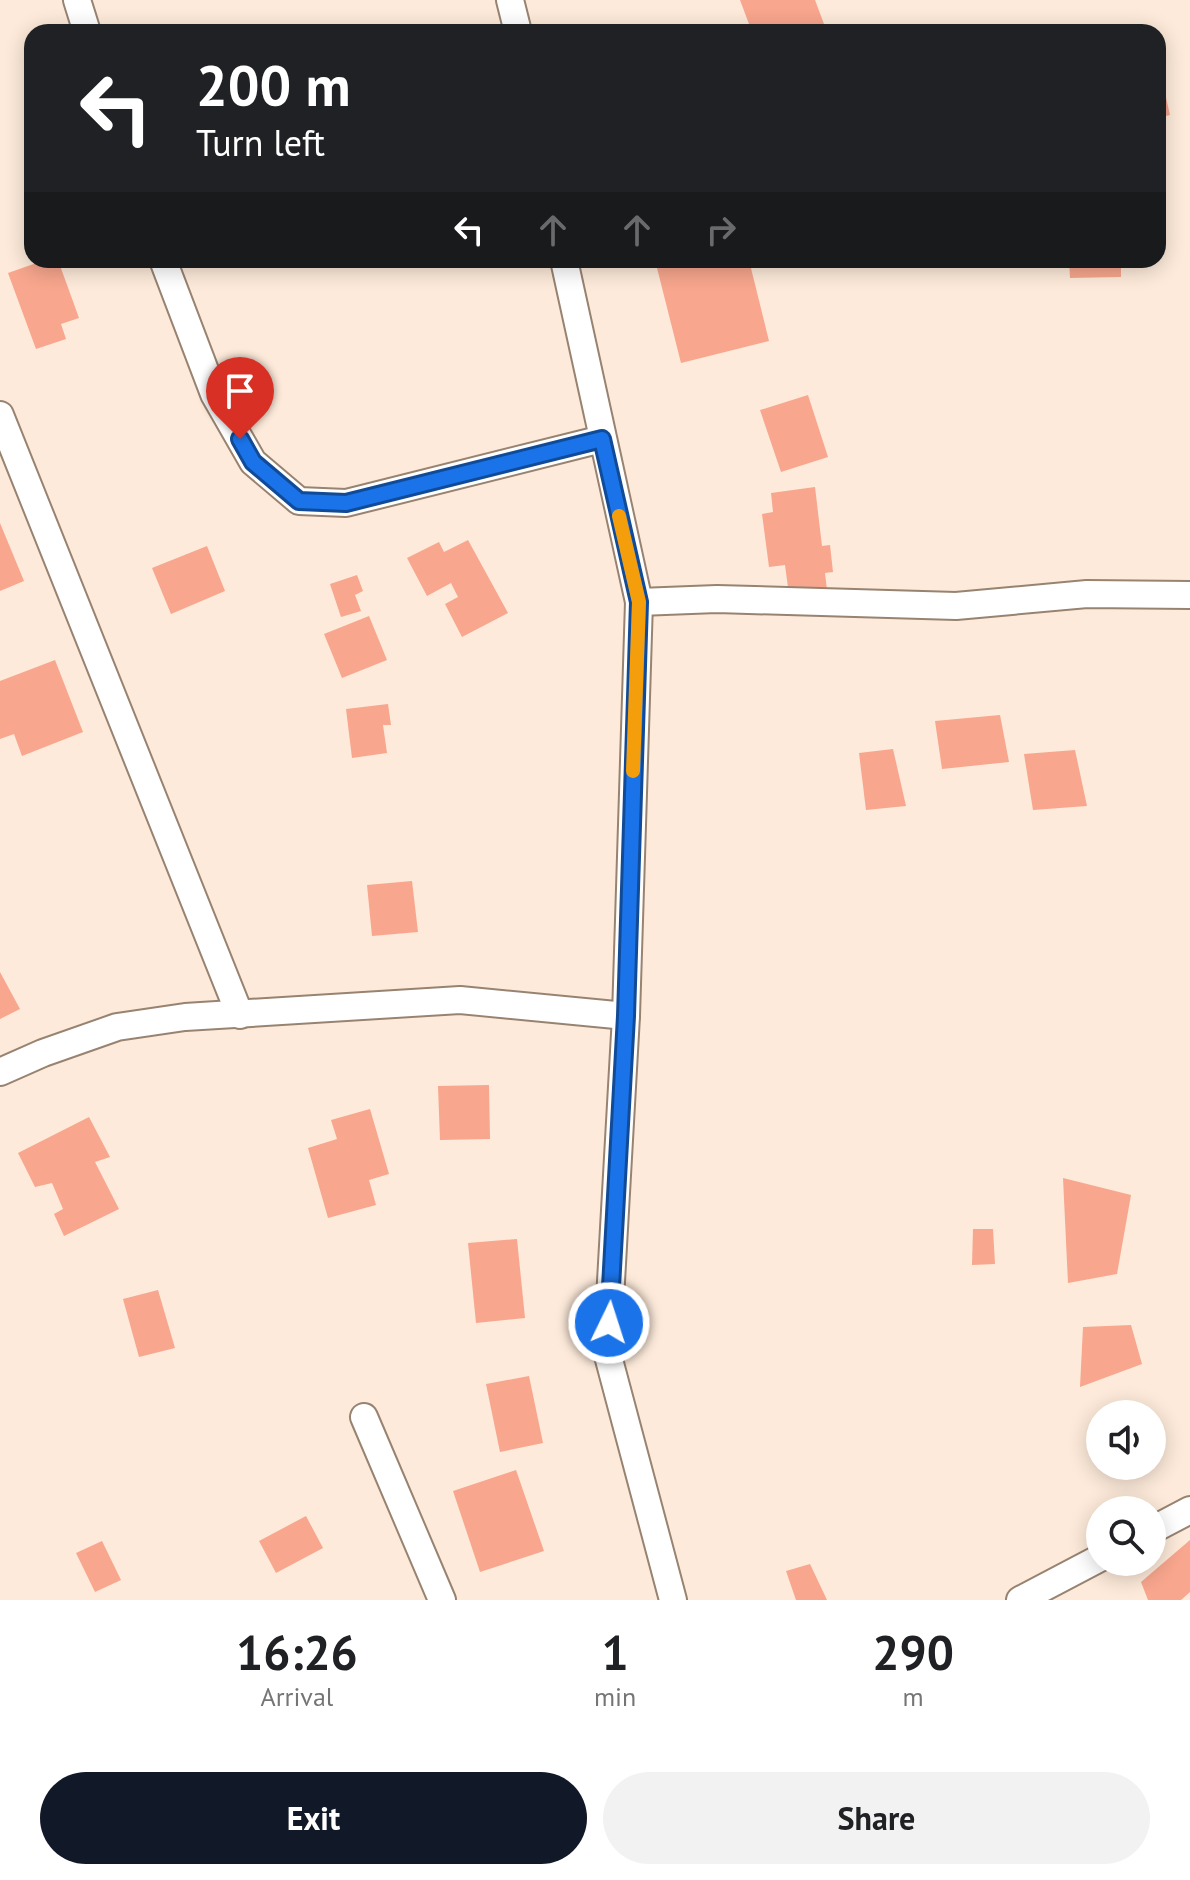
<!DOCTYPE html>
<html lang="en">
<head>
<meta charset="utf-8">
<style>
  :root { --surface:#fff; --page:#f2f2f2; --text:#202124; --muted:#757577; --accent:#111827 }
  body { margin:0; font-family:"PT Sans",sans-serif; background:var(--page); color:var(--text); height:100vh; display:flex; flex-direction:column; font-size:30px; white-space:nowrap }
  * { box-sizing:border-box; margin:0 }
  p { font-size:26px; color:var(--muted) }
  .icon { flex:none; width:44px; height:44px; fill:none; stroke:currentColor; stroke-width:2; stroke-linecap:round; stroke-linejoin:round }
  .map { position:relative; height:1600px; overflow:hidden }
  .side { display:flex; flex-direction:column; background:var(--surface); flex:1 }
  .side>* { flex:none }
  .banner { position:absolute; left:24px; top:24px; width:1142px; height:244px; border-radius:24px; box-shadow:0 4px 20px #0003; background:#202124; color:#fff; overflow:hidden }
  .buttons { position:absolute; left:1086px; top:1400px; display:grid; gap:16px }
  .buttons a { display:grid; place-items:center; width:80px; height:80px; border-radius:50%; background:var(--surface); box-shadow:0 4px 20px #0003; font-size:40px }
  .pin { position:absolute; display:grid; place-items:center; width:68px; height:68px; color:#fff; margin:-82px -34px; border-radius:50% 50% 50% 0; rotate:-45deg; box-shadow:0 0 8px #0007 }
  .pin .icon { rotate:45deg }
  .me { position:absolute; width:88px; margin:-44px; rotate:4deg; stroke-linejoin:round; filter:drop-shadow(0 0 6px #0008) }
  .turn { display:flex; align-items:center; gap:28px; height:168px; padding:0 40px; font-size:36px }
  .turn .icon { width:104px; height:104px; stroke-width:2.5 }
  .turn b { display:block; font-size:56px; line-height:68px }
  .lanes { display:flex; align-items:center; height:76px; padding:0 40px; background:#0003; justify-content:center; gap:40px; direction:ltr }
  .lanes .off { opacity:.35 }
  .eta { display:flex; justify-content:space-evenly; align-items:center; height:136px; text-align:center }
  .eta b { font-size:48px; font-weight:600; line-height:56px }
  .primary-button { display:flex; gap:16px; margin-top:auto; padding:16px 40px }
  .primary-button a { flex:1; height:92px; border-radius:48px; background:var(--accent); color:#fff; font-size:32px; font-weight:600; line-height:92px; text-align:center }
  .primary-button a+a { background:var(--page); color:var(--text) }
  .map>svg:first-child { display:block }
</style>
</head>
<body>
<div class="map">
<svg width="1190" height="1600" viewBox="0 0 1190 1600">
  <rect width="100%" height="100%" fill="#fdeada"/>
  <g fill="#f8a68d">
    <polygon points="740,0 815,0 827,32 752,32"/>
    <polygon points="1162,80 1170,115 1158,118 1158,81"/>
    <polygon points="45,260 58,260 79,318 61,324 66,339 36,349 8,273"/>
    <polygon points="655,260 749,260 769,341 681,363"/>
    <polygon points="1069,260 1121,260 1121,277 1070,278"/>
    <polygon points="808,395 828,457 781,472 760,410"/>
    <polygon points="815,487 822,546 830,545 833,572 825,573 827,590 789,595 785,565 769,567 762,514 773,512 771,493"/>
    <polygon points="0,523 24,581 0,591"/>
    <polygon points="468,540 508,613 462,637 445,604 458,597 451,583 427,596 407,558 439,542 444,552"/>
    <polygon points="207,546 225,591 171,614 152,568"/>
    <polygon points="357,575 363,591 355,595 361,611 341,617 330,584"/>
    <polygon points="369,616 387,660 342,678 324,634"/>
    <polygon points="55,660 83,732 22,756 14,734 0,739 0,681"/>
    <polygon points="388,704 391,725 383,725 387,753 352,758 346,709"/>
    <polygon points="1000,715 1009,762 942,769 935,721"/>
    <polygon points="893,749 906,806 866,810 859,753"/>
    <polygon points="1075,750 1087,806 1033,810 1024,754"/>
    <polygon points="412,881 418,932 372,936 367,885"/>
    <polygon points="0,972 20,1009 0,1019"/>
    <polygon points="489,1085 490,1139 440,1140 438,1086"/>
    <polygon points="370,1109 389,1174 369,1180 376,1205 328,1218 308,1148 337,1139 331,1120"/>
    <polygon points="89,1117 110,1157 95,1162 119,1209 64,1236 54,1214 63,1209 52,1183 35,1187 18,1153"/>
    <polygon points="1063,1178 1131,1195 1117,1274 1068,1283"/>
    <polygon points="973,1229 993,1229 995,1264 972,1265"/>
    <polygon points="517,1239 525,1318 476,1323 468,1243"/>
    <polygon points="158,1290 175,1348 139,1357 123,1299"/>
    <polygon points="1131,1325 1142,1364 1080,1387 1083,1327"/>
    <polygon points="529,1376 543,1443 500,1452 486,1384"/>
    <polygon points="516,1470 544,1551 480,1572 453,1491"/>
    <polygon points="306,1516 323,1548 276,1573 259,1541"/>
    <polygon points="1190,1540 1190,1592 1181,1600 1148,1600 1141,1582"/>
    <polygon points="102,1541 121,1580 95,1592 76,1553"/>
    <polygon points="810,1564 827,1600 796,1600 786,1571"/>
  </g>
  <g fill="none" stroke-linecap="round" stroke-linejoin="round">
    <defs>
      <g id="minor">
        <polyline points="77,0 87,32"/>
        <polyline points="510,0 518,32"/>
        <polyline points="163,260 214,394 253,462 299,501 346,503 602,439"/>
        <polyline points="564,260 639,602 626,1016 607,1352 673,1600"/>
        <polyline points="0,415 240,1015"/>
        <polyline points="639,602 717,599 956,606 1087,594 1190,595"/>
        <polyline points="0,1072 43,1053 117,1027 185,1017 460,1000 626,1016"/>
        <polyline points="364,1417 442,1600"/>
        <polyline points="1152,1530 1190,1510"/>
        <polyline points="1020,1600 1100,1558"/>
      </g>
    </defs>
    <use href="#minor" stroke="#988371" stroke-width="30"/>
    <use href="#minor" stroke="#fff" stroke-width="26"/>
  </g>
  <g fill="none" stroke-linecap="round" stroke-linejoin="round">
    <defs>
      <polyline id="route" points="240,439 253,462 299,501 346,503 602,439 639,602 626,1016 609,1323"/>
    </defs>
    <use href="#route" stroke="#114b97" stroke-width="20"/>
    <use href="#route" stroke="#1a73e8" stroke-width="14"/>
    <polyline stroke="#f59e0b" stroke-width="14" points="619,516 639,602 633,771"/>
  </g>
</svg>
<div class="buttons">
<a><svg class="icon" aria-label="sound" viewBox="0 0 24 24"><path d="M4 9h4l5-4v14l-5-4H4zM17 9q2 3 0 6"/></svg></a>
<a><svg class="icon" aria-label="search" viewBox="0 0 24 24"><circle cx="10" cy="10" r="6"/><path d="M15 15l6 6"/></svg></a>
</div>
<div class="pin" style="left:240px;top:439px;background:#d93025"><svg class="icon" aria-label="arrive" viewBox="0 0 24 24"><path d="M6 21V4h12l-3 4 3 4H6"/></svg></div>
<svg class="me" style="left:609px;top:1323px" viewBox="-20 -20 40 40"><circle r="17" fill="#1a73e8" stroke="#fff" stroke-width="3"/><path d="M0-11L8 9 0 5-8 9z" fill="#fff"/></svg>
<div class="banner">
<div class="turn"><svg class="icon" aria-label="left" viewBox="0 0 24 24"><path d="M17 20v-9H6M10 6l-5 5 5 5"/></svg><div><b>200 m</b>Turn left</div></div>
<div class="lanes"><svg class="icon" aria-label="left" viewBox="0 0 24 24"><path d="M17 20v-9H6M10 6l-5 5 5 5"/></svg><svg class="icon off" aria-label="ahead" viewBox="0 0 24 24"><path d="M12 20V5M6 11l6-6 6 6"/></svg><svg class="icon off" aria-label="ahead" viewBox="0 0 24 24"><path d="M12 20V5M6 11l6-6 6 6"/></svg><svg class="icon off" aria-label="right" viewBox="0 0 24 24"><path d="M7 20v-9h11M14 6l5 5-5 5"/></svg></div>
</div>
</div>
<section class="side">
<div class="eta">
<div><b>16:26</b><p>Arrival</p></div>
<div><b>1</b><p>min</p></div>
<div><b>290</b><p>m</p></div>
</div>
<div class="primary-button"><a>Exit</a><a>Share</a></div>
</section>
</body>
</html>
